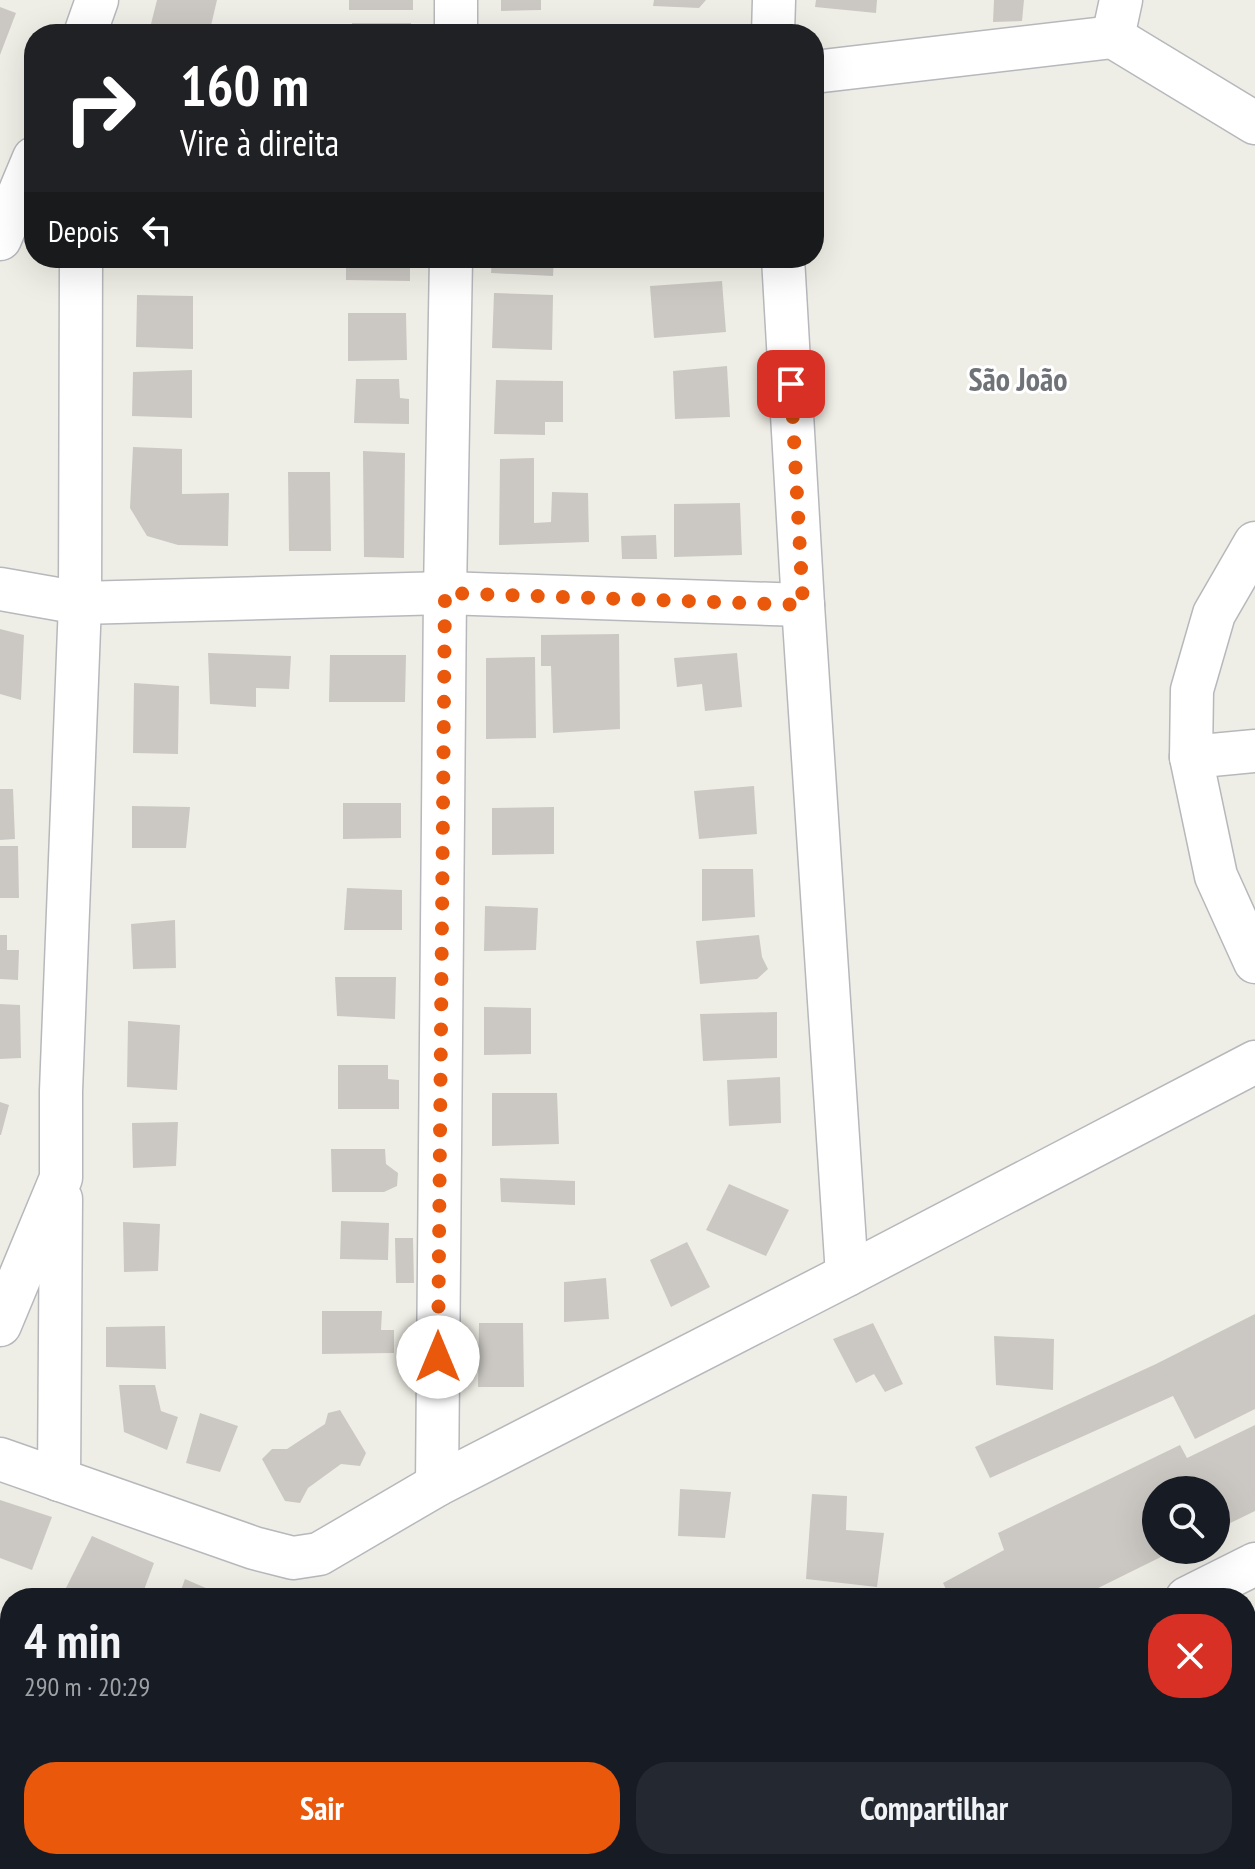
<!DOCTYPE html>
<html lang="pt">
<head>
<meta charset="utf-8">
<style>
  :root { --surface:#171b24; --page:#242831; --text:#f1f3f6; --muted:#9ea1a6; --accent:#ea580c }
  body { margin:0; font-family:"PT Sans Narrow",sans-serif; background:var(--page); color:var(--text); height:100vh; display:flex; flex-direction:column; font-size:30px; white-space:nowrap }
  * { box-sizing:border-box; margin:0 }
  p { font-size:26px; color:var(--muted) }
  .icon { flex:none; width:44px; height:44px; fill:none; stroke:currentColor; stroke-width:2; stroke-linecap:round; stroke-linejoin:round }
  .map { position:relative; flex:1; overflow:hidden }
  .sheet { position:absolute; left:0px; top:1588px; width:1256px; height:282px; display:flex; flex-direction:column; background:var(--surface); border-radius:32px 32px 0 0; box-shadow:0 8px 32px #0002 }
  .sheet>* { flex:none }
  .top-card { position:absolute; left:24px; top:24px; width:800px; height:244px; border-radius:32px; box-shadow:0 8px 32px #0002; background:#202124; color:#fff; overflow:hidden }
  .fabs { position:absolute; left:1142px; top:1476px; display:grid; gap:16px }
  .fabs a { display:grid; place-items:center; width:88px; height:88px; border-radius:50%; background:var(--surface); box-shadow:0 8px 32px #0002; font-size:40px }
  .pin { position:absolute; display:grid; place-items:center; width:68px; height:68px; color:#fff; margin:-34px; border-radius:16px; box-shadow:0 4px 12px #0006 }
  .me { position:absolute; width:88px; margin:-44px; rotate:0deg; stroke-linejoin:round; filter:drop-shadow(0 0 6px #0008) }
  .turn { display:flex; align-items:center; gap:28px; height:168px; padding:0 24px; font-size:36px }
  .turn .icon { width:104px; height:104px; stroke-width:2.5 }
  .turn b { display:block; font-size:56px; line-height:68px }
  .then { display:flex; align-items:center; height:76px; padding:0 24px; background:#0003; gap:16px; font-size:30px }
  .round { display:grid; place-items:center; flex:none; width:84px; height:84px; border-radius:32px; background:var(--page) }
  .head { display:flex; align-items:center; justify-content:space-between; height:136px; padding:0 24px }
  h1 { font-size:48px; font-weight:700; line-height:60px }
  .cta { display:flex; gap:16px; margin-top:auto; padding:16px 24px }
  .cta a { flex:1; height:92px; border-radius:32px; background:var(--accent); color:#fff; font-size:32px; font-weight:700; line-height:92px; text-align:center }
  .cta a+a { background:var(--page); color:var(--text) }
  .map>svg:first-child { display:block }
</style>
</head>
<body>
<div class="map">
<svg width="1255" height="1869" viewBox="0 0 1255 1869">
  <rect width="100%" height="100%" fill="#efeee6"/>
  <g fill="#cbc8c3">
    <polygon points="157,0 217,0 209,34 175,34 150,28"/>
    <rect x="349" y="0" width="64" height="10"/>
    <polygon points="501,0 541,0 541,10 501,11"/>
    <polygon points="654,0 706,0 699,8 653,6"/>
    <polygon points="816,0 877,0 876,13 815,7"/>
    <polygon points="994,0 1024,0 1022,21 993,22"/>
    <polygon points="0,7 16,13 0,55"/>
    <polygon points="352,23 411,23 412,34 352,34"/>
    <polygon points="138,258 189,258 189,268 138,264"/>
    <polygon points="346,258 410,258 410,281 346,280"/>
    <polygon points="492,258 554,258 553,276 491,273"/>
    <polygon points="722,281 726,332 654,338 650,286"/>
    <polygon points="494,293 553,295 552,350 492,348"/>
    <polygon points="137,295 193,296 193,349 136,347"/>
    <polygon points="348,313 406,313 407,360 348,361"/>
    <polygon points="727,366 730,417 675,419 673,371"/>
    <polygon points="192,370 192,418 132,416 133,372"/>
    <polygon points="356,379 399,379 400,398 409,399 409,424 354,423"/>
    <polygon points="496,380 563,381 563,422 545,422 545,435 494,434"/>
    <polygon points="133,447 182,449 182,494 229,493 228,546 178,545 147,536 130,508"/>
    <polygon points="363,451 405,453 404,558 364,557"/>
    <polygon points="534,458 534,523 551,522 552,492 588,493 589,542 499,545 500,459"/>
    <polygon points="288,472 330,472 331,551 289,551"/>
    <polygon points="740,503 742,555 674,557 674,504"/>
    <polygon points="656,535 657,559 622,559 621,536"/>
    <polygon points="0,629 24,635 21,700 0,694"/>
    <polygon points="619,634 620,729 553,733 551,666 541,666 541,635"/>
    <polygon points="208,653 291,656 289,689 256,688 256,707 210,704"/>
    <polygon points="737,653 742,707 705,711 702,684 677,687 674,658"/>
    <polygon points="330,655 406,655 405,702 329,702"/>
    <polygon points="535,657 536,738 486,739 486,658"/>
    <polygon points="134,683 179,686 178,754 133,753"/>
    <polygon points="754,786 757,834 699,839 694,791"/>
    <polygon points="0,789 13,789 15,839 0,840"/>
    <polygon points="343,803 401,803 401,838 343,839"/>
    <polygon points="132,806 190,807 186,848 132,848"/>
    <polygon points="554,807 554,854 492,855 492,808"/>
    <polygon points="0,846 18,846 19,898 0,898"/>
    <polygon points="702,869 753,869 755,917 702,921"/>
    <polygon points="347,888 402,890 402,930 344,930"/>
    <polygon points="485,906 538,908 536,950 484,951"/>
    <polygon points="175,920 176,968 133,969 131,924"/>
    <polygon points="0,935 7,935 7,950 19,950 18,980 0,979"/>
    <polygon points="759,935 762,957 768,969 757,979 700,984 696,941"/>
    <polygon points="335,977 396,977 395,1019 337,1016"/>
    <polygon points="0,1004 20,1005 21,1058 0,1059"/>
    <polygon points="484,1007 531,1008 531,1054 484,1055"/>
    <polygon points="777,1012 777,1058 703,1061 700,1014"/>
    <polygon points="128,1021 180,1025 177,1090 127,1087"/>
    <polygon points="338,1065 388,1065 388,1079 399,1080 399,1109 338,1109"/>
    <polygon points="780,1077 781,1123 729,1126 727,1080"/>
    <polygon points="492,1093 557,1093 559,1144 492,1146"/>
    <polygon points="0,1102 9,1105 1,1135 0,1135"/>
    <polygon points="178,1122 176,1166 133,1168 132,1123"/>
    <polygon points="331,1149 385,1149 386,1164 398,1173 397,1186 384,1192 332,1192"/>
    <polygon points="500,1178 575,1181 575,1205 501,1202"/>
    <polygon points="729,1184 789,1210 766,1256 706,1230"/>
    <polygon points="341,1221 389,1223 388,1260 340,1259"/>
    <polygon points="123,1222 160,1224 158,1271 124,1272"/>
    <polygon points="395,1238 413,1238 414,1283 396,1283"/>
    <polygon points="687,1242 710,1287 671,1307 650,1260"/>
    <polygon points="606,1278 609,1319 564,1322 564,1282"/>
    <polygon points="322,1311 382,1311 381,1330 394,1330 394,1353 322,1354"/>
    <polygon points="1255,1314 1255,1409 1195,1439 1173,1396 990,1478 975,1447 1156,1364"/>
    <polygon points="479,1323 523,1323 524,1387 478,1387"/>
    <polygon points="873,1323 903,1384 885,1392 874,1374 856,1383 833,1339"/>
    <polygon points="165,1326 166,1369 106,1367 106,1327"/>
    <polygon points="994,1336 1054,1339 1053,1390 996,1385"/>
    <polygon points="119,1385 155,1385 161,1411 178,1417 167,1450 124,1432"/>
    <polygon points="340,1410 366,1453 360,1466 341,1464 308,1488 300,1503 285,1501 262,1459 272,1449 287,1449 325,1424 328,1413"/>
    <polygon points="200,1413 238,1426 220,1472 186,1463"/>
    <polygon points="1255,1425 1255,1511 1216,1530 1216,1490 1156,1490 1156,1550 1175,1550 1078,1598 950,1598 943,1583 1004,1550 998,1533 1180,1445 1187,1458"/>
    <polygon points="680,1489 731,1492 725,1538 678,1536"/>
    <polygon points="812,1494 847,1496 846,1530 884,1533 877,1587 806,1579"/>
    <polygon points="0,1500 52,1517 32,1570 0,1558"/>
    <polygon points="92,1536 154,1563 141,1598 42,1598 44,1591 62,1596"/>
    <polygon points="185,1579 229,1598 178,1598"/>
    <polygon points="45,1860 131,1860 124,1869 56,1869"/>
    <polygon points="166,1860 178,1860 190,1869 159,1869"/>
    <polygon points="424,1860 565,1860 547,1869 406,1869"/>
    <polygon points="759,1860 785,1860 789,1869 740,1869"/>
    <polygon points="914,1860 1009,1860 1014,1869 919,1869"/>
    <polygon points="1095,1860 1227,1860 1231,1869 1098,1869"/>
  </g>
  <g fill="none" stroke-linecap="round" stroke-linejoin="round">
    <defs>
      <g id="minor">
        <polyline points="85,34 97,0"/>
        <polyline points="456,34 456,0"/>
        <polyline points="773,34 774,0"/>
        <polyline points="1113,37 1121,0"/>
        <polyline points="814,72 1113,37 1255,123"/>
        <polyline points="0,239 34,158"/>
        <polyline points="783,258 803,605 847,1275"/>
        <polyline points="1255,543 1214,614 1192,690 1191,757 1216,876 1255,962"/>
        <polyline points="0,589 80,603 445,593 803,605"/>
        <polyline points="1191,757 1255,751"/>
        <polyline points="0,1325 61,1178 61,1091 80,603 81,258"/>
        <polyline points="0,1459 254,1548 293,1558 319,1554 437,1485 847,1275 1255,1062"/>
        <polyline points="59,1480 61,1199"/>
        <polyline points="437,1485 445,593 451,258"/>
        <polyline points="1187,1598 1255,1564"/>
        <polyline points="645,1869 663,1860"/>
      </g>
    </defs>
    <use href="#minor" stroke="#b6b8bc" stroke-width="45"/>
    <use href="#minor" stroke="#fff" stroke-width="42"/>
  </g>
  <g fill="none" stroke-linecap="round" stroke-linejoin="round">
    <polyline stroke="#ea580c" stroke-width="14" stroke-dasharray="0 25.2" points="438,1357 445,593 803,605 791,384"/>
  </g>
  <g text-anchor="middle" stroke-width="6" stroke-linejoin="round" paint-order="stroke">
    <g font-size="32" font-weight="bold" fill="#6f7378" stroke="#fff">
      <text x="1018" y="391">São João</text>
    </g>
  </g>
</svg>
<div class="fabs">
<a><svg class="icon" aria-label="search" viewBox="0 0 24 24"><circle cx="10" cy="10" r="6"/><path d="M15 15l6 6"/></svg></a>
</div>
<div class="pin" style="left:791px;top:384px;background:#d93025"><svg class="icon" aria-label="arrive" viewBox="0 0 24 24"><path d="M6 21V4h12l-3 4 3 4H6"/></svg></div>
<svg class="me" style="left:438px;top:1357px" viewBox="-20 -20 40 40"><circle r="19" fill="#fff"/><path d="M0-13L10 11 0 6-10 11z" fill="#ea580c"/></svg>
<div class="top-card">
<div class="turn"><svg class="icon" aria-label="right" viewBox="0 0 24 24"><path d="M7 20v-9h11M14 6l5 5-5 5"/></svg><div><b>160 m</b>Vire à direita</div></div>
<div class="then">Depois<svg class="icon" aria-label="left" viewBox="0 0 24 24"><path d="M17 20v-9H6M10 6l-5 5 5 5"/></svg></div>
</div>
<section class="sheet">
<div class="head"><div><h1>4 min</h1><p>290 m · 20:29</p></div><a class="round" style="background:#d93025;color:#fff"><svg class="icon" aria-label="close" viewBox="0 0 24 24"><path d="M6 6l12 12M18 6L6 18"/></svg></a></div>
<div class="cta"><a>Sair</a><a>Compartilhar</a></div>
</section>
</div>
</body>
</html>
